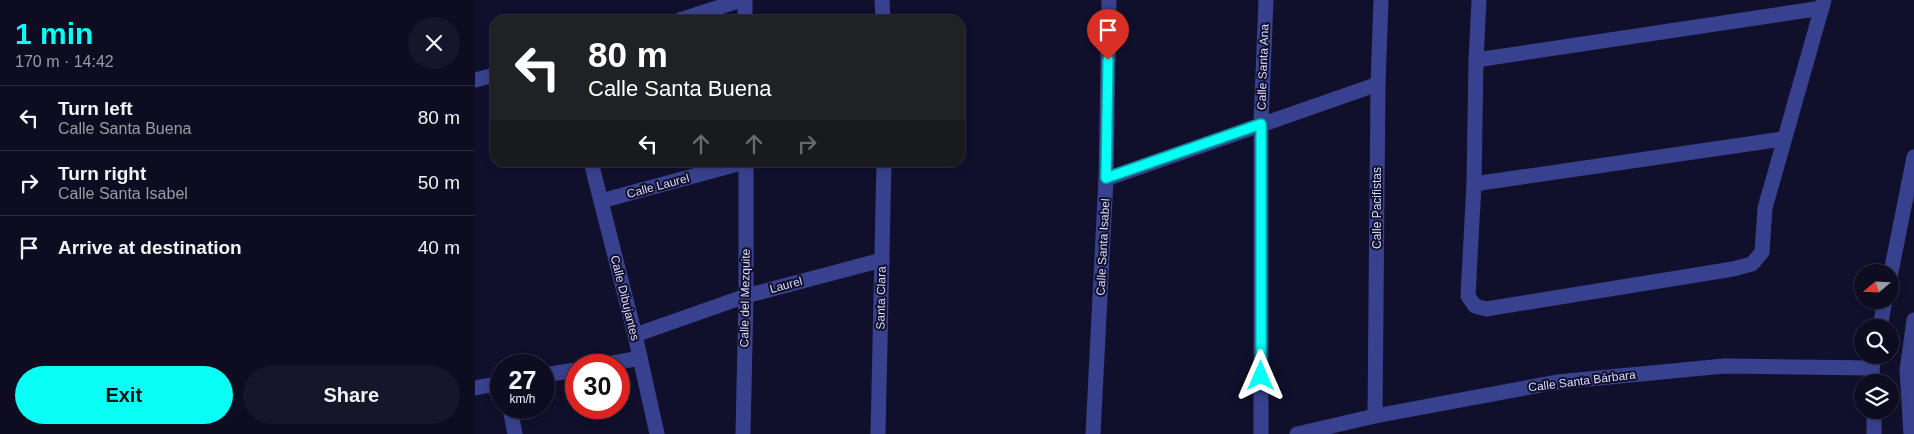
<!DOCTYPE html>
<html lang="en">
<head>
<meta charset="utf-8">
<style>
  :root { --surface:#0d0c21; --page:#16152a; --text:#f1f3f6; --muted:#9a9ba5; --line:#2d2c3f; --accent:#07fff5 }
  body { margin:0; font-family:Helvetica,sans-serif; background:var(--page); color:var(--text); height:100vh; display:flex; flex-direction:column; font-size:19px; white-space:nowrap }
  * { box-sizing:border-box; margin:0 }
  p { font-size:16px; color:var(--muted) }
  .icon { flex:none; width:28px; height:28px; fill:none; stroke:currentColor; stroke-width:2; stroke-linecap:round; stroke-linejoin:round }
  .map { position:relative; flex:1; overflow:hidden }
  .panel { display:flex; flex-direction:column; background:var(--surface); width:475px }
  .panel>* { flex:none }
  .hud { position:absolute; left:15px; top:15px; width:475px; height:152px; border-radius:15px; box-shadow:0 2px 8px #0003,0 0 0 1px var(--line); background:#202124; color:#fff; overflow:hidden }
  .needle { width:32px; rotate:251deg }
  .tools { position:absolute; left:1379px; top:264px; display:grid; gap:10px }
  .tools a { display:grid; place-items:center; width:45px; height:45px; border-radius:50%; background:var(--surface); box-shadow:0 2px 8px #0003,0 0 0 1px var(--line); font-size:25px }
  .speed { position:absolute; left:15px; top:354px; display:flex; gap:10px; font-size:25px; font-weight:700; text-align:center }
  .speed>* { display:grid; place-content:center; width:65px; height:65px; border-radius:50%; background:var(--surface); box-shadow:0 2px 8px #0003,0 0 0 1px var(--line); line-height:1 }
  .speed small { font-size:12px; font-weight:400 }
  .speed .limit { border:8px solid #d22; background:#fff; color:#111 }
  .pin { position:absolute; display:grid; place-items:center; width:42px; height:42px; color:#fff; margin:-51px -21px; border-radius:50% 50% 50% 0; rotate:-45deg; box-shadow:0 0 5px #0007 }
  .pin .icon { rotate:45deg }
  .me { position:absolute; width:55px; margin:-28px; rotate:0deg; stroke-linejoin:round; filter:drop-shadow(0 0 4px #0008) }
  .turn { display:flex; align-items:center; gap:18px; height:105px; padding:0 15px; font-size:22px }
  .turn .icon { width:65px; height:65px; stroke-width:2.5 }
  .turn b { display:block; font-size:35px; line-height:42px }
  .lanes { display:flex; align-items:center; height:48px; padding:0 15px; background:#0003; justify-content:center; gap:25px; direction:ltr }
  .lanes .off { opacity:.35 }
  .round { display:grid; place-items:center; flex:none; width:52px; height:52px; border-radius:26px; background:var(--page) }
  .summary { display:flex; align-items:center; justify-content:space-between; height:85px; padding:0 15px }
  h1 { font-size:30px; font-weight:600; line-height:38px; color:var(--accent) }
  .cta { display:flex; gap:10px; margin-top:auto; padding:10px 15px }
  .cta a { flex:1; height:58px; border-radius:30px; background:var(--accent); color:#111; font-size:20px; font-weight:600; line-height:58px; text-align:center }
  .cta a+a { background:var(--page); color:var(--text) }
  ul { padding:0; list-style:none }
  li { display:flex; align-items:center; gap:15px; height:65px; padding:0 15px; border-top:1px solid var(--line) }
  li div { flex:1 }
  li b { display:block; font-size:19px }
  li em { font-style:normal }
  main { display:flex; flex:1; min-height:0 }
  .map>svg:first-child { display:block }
</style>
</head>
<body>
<main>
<section class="panel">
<div class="summary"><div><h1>1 min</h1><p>170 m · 14:42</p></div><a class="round"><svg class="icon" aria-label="close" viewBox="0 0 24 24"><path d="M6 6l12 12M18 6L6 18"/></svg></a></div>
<ul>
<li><svg class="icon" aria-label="left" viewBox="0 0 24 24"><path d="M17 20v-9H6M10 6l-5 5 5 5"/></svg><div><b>Turn left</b><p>Calle Santa Buena</p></div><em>80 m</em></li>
<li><svg class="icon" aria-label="right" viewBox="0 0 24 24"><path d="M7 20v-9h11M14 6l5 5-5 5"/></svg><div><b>Turn right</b><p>Calle Santa Isabel</p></div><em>50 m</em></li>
<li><svg class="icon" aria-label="arrive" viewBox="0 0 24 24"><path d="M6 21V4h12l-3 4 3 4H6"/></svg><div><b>Arrive at destination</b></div><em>40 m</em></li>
</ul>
<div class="cta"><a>Exit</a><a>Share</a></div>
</section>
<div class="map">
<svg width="1439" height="434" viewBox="0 0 1439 434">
  <rect width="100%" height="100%" fill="#11102c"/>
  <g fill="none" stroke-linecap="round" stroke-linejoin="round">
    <g stroke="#38418d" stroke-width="15">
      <polyline points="270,0 270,20"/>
      <polyline points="407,0 408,20"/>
      <polyline points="1004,0 1001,60 999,184 993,296 1000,306 1011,309 1258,269 1277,264 1287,252 1290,208 1349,0"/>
      <polyline points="205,20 266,0"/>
      <polyline points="1001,60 1347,8"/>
      <polyline points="0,80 20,75"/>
      <polyline points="116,162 160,335 182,434"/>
      <polyline points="631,179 903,84"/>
      <polyline points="999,184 1308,139"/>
      <polyline points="126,201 270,162"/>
      <polyline points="1415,277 1439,157"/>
      <polyline points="1405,328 1410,300"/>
      <polyline points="160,335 271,296 407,260"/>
      <polyline points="127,365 165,358"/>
      <polyline points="69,375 101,370"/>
      <polyline points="1398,382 1397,368 1400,355"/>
      <polyline points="0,388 26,383"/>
      <polyline points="35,408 40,434"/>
      <polyline points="1399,410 1399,434"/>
      <polyline points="900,416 903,84 906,0"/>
      <polyline points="268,434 271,296 271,162"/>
      <polyline points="403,434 409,162"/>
      <polyline points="618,434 631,179 634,0"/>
      <polyline points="786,434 786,124 791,0"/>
      <polyline points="822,434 900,416 1082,382 1249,366 1397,368"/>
      <polyline points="1436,434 1432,370 1439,320"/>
    </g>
  </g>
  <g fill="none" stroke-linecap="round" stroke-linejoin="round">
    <defs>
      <polyline id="route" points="633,60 631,178 786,124 786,376"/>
    </defs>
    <use href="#route" stroke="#05a69f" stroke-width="12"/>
    <use href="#route" stroke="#07fff5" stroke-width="9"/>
  </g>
  <g text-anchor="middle" stroke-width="4" stroke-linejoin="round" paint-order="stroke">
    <g font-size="12" fill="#dbdcff" stroke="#11102c">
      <text transform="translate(788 67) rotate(-88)" y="4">Calle Santa Ana</text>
      <text transform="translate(183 186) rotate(-15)" y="4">Calle Laurel</text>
      <text transform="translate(902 208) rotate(-90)" y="4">Calle Pacifistas</text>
      <text transform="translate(628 247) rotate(-87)" y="4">Calle Santa Isabel</text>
      <text transform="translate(311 285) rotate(-15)" y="4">Laurel</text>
      <text transform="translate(150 298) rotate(76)" y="4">Calle Dibujantes</text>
      <text transform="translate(270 298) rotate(-89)" y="4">Calle del Mezquite</text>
      <text transform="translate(406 298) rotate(-89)" y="4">Santa Clara</text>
      <text transform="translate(1107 381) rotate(-7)" y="4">Calle Santa Bárbara</text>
    </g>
  </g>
</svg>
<div class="tools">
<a><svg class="needle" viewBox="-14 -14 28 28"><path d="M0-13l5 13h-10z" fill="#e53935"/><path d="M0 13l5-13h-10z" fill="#9a9ba5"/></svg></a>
<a><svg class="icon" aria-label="search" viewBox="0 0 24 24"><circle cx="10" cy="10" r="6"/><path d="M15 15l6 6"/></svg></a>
<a><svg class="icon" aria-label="layers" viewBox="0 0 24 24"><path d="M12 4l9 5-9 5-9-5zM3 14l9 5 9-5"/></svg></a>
</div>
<div class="speed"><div>27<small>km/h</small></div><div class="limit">30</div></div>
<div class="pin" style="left:633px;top:60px;background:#d93025"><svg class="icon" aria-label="arrive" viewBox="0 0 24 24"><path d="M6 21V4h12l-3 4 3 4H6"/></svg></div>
<svg class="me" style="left:786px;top:376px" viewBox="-20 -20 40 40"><path d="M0-17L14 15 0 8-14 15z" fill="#07fff5" stroke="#fff" stroke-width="4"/></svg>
<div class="hud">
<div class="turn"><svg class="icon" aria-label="left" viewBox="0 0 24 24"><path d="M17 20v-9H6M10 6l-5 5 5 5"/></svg><div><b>80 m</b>Calle Santa Buena</div></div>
<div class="lanes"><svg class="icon" aria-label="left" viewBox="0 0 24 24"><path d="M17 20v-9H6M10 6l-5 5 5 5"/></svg><svg class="icon off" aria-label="ahead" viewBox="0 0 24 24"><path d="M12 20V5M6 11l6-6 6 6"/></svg><svg class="icon off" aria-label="ahead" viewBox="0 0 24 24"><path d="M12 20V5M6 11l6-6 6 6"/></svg><svg class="icon off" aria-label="right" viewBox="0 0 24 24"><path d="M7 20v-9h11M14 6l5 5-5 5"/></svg></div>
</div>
</div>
</main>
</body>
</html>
